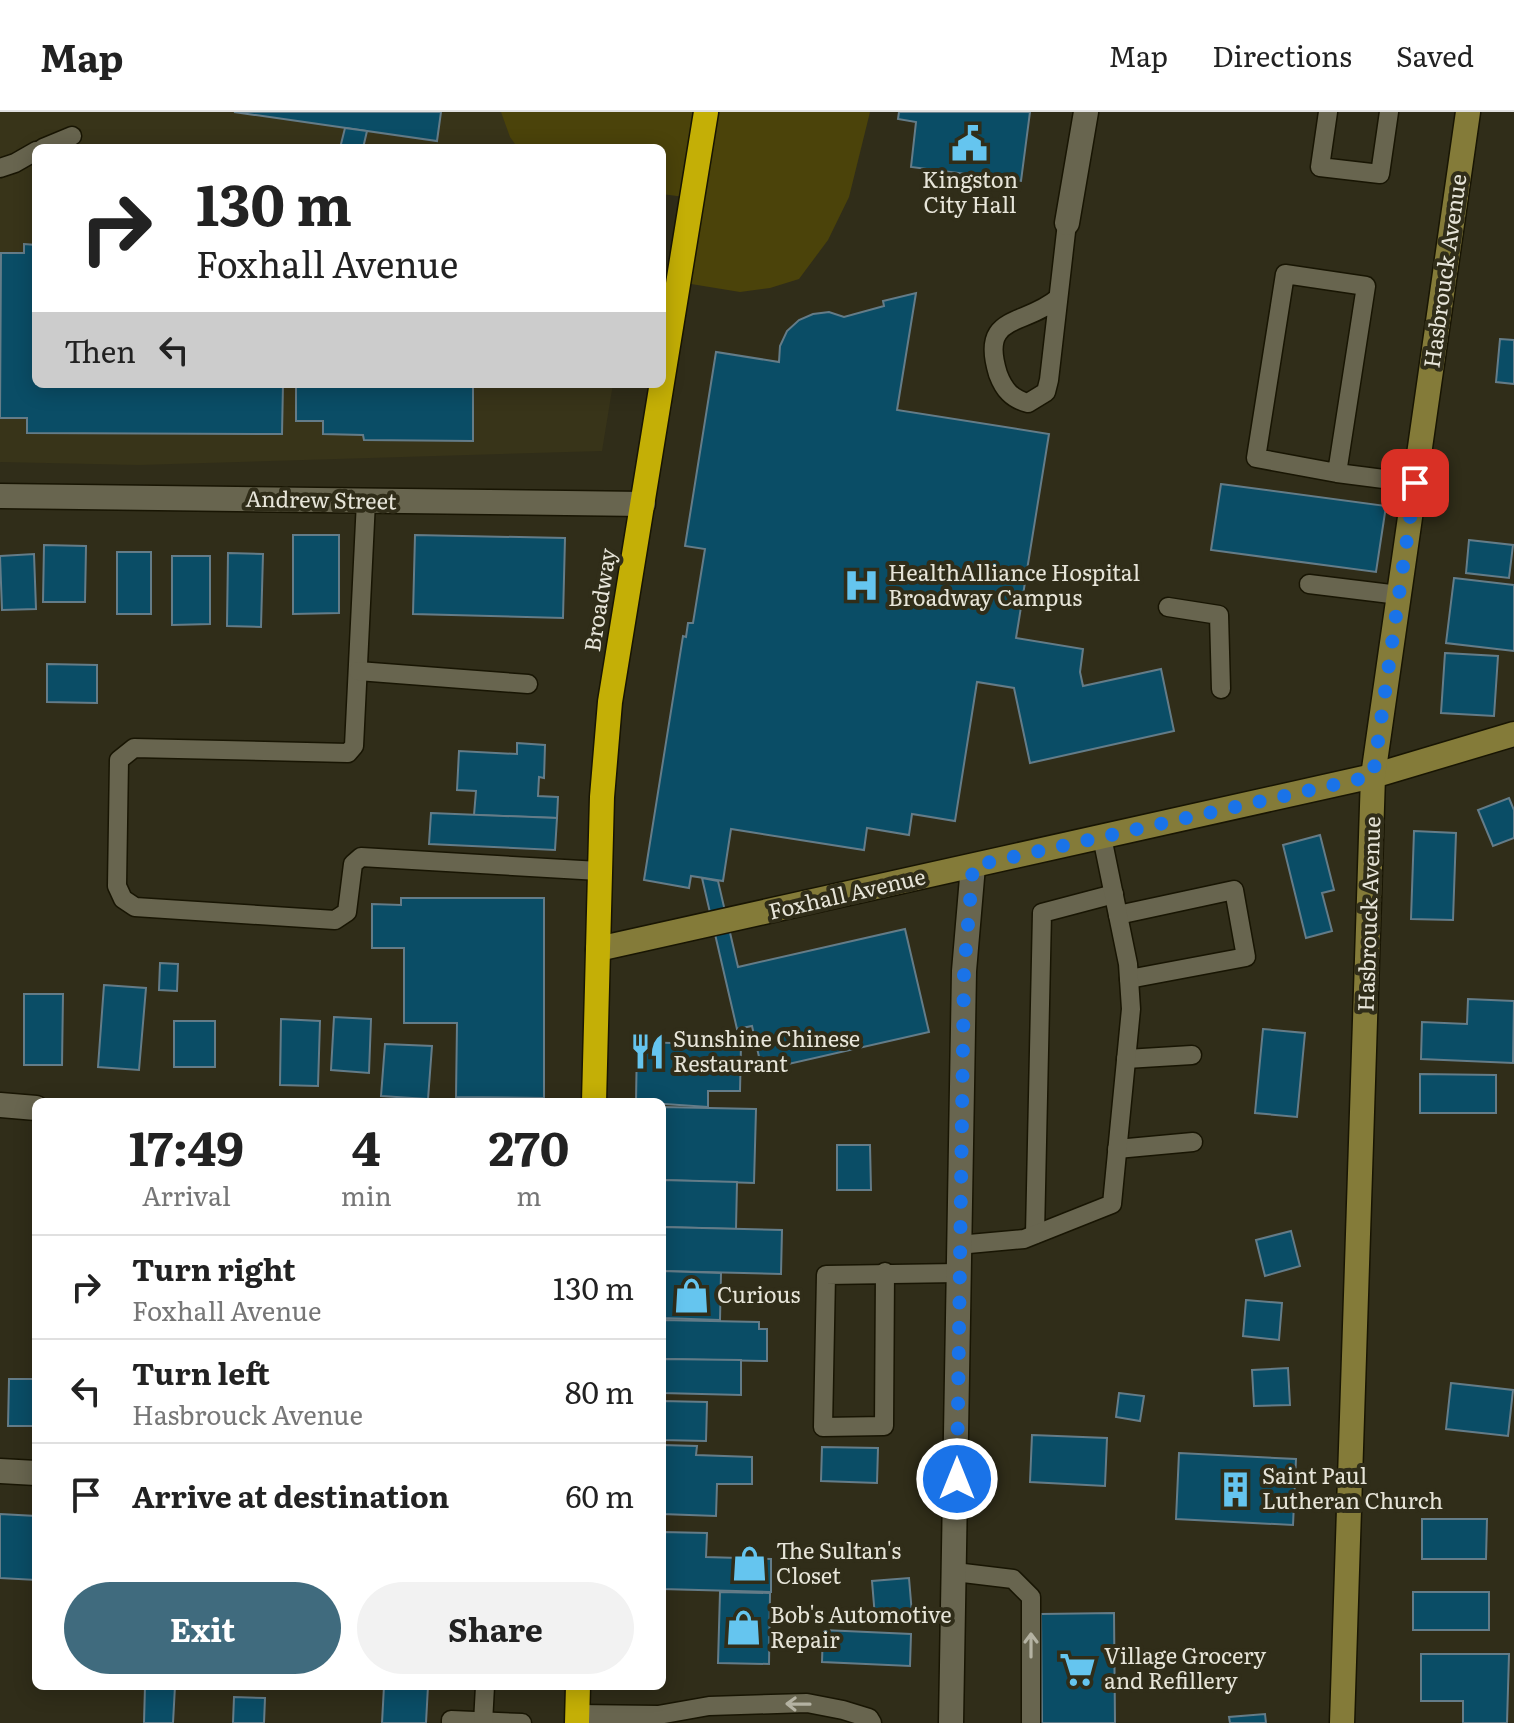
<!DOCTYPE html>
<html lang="en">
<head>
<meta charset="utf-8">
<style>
  :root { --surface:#fff; --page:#f2f2f2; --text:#222; --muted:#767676; --line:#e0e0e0; --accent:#406b7e }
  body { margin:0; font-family:Literata,serif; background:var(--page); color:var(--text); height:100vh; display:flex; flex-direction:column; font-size:30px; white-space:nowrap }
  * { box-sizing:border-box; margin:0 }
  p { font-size:26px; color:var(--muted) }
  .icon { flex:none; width:44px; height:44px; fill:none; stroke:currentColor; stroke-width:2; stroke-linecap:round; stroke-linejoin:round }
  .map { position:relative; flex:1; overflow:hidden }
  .panel { position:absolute; left:32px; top:986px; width:634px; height:592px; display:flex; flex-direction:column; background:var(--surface); border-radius:12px; box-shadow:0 4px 20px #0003 }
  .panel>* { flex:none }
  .hud { position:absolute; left:32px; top:32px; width:634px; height:244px; border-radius:12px; box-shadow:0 4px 20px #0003; background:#fff; color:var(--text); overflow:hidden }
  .pin { position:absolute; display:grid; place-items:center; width:68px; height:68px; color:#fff; margin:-34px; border-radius:16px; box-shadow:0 4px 12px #0006 }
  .me { position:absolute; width:88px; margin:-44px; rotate:0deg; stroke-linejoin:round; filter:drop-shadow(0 0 6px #0008) }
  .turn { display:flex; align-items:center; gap:28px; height:168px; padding:0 32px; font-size:36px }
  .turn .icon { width:104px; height:104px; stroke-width:2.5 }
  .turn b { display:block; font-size:56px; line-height:68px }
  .then { display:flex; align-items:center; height:76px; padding:0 32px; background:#0003; gap:16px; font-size:30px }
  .eta { display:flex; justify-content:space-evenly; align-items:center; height:136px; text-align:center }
  .eta b { font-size:48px; font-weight:700; line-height:56px }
  .cta { display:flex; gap:16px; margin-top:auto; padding:16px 32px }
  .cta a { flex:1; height:92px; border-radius:48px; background:var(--accent); color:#fff; font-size:32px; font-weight:700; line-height:92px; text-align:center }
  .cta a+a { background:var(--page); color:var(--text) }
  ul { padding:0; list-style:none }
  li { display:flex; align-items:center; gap:24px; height:104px; padding:0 32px; border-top:2px solid var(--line) }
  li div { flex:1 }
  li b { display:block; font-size:30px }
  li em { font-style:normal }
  header { display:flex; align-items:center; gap:48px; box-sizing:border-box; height:112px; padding:0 40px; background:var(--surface); border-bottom:2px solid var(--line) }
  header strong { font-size:38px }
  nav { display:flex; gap:44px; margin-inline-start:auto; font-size:28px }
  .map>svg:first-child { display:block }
</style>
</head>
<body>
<header>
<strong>Map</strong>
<nav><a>Map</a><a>Directions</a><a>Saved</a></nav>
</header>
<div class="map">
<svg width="1514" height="1611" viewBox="0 0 1514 1611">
  <rect width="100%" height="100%" fill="#302d19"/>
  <polygon fill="#383419" points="0,0 658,0 652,36 36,36 36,272 613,272 602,339 139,353 0,350"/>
  <polygon fill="#4b430a" points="501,0 870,0 849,85 828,128 799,167 770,176 740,180 679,170 692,86 662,82 662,36 518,36 510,25"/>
  <g fill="#0a4d66" stroke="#647c88" stroke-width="2">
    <polygon points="234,0 441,0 437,29"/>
    <polygon points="899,0 1030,0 1021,69 911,55 916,10 898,7"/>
    <polygon points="345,16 367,19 363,36 340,36"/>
    <polygon points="24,132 36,133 36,272 283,272 282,322 27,321 27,306 0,306 1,141 24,141"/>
    <polygon points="916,181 897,298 1049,322 1016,526 1083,537 1080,560 1083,574 1161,557 1174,619 1030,651 1014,576 977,570 955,709 912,702 909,723 867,716 864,738 731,717 723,769 691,764 689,776 644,768 683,524 686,525 688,511 693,511 705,437 685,434 716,240 779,250 780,234 787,219 799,208 813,202 829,200 844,205 884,194 883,189"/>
    <polygon points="1500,227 1514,228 1514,272 1496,270"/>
    <polygon points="296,272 473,272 473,329 364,328 363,323 323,322 323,309 296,309"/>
    <polygon points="1221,372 1386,394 1376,460 1211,438"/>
    <polygon points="293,423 339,423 339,501 293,502"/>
    <polygon points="415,423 565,426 563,506 413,502"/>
    <polygon points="1469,428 1513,433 1509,466 1466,461"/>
    <polygon points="44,433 86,434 85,490 43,490"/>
    <rect x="117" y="440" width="34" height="62"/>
    <polygon points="228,441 263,442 261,515 227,514"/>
    <polygon points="34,442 36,497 2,498 0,444"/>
    <polygon points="172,444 210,444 210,512 172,513"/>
    <polygon points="1454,466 1514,473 1514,539 1446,531"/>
    <polygon points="1445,541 1498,544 1494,604 1441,601"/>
    <polygon points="47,552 97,553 97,591 47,590"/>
    <polygon points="517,631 545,633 544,666 539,665 538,684 558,685 557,706 474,703 476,679 457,678 459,639 517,642"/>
    <polygon points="1509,686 1514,698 1514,726 1493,734 1478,698"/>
    <polygon points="431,701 557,706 555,738 429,732"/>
    <polygon points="1414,719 1456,721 1453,808 1411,807"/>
    <polygon points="1320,723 1334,778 1322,781 1332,819 1306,826 1283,733"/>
    <polygon points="702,766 718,769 738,855 905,817 929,920 762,958 752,914 737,917"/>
    <polygon points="401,786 544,786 544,986 456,985 457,911 404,911 404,836 372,836 372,792 401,793"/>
    <polygon points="160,851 178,852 177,879 159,878"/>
    <polygon points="104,873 146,876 139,958 98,955"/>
    <polygon points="24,882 63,882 62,953 24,953"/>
    <polygon points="1468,887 1514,889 1513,951 1421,947 1422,910 1467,912"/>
    <polygon points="334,905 371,907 369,961 331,958"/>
    <polygon points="281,907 320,909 318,974 280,973"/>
    <rect x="174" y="909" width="41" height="46"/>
    <polygon points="1263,917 1305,921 1297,1005 1255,1001"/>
    <polygon points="637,930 741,933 740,979 708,979 708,995 636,990"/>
    <polygon points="385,932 432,934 428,987 381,984"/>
    <polygon points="1420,962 1496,963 1496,1001 1420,1001"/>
    <polygon points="662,995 756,997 754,1071 662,1068"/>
    <polygon points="837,1033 870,1033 871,1078 837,1078"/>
    <polygon points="662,1068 737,1070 736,1117 662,1115"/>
    <polygon points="662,1115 782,1118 781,1162 662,1159"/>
    <polygon points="1291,1119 1300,1154 1265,1164 1256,1128"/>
    <polygon points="662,1159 721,1161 720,1208 662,1206"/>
    <polygon points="1246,1188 1282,1191 1279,1228 1243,1224"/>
    <polygon points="662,1208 759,1210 759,1217 767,1217 767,1249 662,1247"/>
    <polygon points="662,1247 741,1248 741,1283 662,1281"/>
    <polygon points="1288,1256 1290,1293 1254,1294 1252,1258"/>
    <polygon points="9,1267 36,1267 36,1314 8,1314"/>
    <polygon points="1451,1271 1513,1278 1508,1324 1446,1317"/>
    <polygon points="1119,1281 1144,1284 1140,1309 1116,1305"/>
    <polygon points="662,1289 707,1290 706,1329 662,1328"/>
    <polygon points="1032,1323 1107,1326 1105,1374 1030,1370"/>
    <polygon points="662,1333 697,1334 696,1343 752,1345 752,1372 717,1372 716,1404 662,1402"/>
    <polygon points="822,1335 878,1336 877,1371 821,1369"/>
    <polygon points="1179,1341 1296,1347 1293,1413 1176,1407"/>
    <polygon points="0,1402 36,1404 36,1468 0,1466"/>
    <polygon points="1422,1407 1487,1407 1486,1447 1422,1447"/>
    <polygon points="662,1420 707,1421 706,1445 771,1447 771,1480 662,1477"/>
    <polygon points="909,1466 912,1502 875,1505 872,1469"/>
    <polygon points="720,1480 770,1481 769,1552 718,1551"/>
    <rect x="1413" y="1480" width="76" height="38"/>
    <polygon points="1114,1501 1115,1611 1042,1611 1041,1502"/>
    <polygon points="823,1518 911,1522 910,1554 822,1550"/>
    <polygon points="1421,1542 1509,1542 1507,1611 1463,1611 1463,1589 1421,1589"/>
    <polygon points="145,1574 175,1574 173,1611 144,1611"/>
    <polygon points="384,1574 428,1574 426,1611 382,1611"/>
    <polygon points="234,1585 265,1586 264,1611 233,1611"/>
    <polygon points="1265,1602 1266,1611 1230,1611 1229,1605"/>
  </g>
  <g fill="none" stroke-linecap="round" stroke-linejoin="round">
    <defs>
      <g id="lane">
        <polyline points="1328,0 1320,55 1380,62 1389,0"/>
        <polyline points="43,36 72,24"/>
        <polyline points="0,56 15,51 36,39"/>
        <path d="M1058 186C1024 215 979 201 998 262 1004 278 1012 287 1028 291L1046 280 1049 268 1067 111"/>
        <polyline points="1337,361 1256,346 1285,162 1366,174 1337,361 1415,371"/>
        <polyline points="366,389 354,634 348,641 134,636 119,648 117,774 123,787 135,795 335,808 347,800 353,752 361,745 599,759"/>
        <polyline points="1309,472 1399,483"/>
        <polyline points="1168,495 1219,503 1221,577"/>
        <polyline points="358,559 528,572"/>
        <polyline points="1118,803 1234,778 1246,845 1129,867"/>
        <polyline points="1126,947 1192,943"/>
        <polyline points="1117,1037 1193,1030"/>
        <polyline points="1035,1122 1042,801 1114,782"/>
        <polyline points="958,1133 1024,1127 1112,1092 1131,897 1128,852 1102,725"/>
        <polyline points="885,1160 884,1314 823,1315 826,1163 958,1161"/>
        <polyline points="955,1460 1013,1467 1031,1485 1031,1611"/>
        <polyline points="578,1602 658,1603 709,1594 807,1591 843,1598 869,1606 872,1611"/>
        <polyline points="451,1611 451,1608 522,1611"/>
        <polyline points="483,1611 485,1574"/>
      </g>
      <g id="street">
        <polyline points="1067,111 1086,0"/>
        <polyline points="0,384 643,392"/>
        <polyline points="0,993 36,996"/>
        <polyline points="0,1359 36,1361"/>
        <polyline points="951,1611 964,859 973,754"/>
      </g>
      <g id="secondary">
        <polyline points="598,837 1373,664 1514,622"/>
        <polyline points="1342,1611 1373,664 1468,0"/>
      </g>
      <g id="highway">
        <polyline points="594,990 602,685 610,590 706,0"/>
        <polyline points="577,1611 578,1574"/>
      </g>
    </defs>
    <use href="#lane" stroke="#181503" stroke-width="21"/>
    <use href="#street" stroke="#181503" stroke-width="27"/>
    <use href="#secondary" stroke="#181503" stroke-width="27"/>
    <use href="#highway" stroke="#181503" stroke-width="27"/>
    <use href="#lane" stroke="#68654f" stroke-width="18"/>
    <use href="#street" stroke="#68654f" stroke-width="24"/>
    <use href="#secondary" stroke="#847b39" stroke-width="24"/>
    <use href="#highway" stroke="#c4af06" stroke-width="24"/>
  </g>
  <defs><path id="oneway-shaft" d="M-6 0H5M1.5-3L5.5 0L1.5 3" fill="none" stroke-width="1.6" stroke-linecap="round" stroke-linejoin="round" transform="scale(2)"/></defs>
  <g stroke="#b4b2a2">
    <use href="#oneway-shaft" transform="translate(1031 1533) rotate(-90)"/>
    <use href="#oneway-shaft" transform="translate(798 1592) rotate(-179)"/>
  </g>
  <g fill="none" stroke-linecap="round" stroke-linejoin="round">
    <polyline stroke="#1a73e8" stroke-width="14" stroke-dasharray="0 25.2" points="957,1367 964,859 973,754 1373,664 1415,371"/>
  </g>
  <defs>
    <symbol id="civic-bare" viewBox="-9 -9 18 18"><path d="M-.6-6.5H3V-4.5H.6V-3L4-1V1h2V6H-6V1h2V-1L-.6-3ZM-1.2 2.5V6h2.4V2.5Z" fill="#65c5ef" stroke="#302d19" stroke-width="2.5" paint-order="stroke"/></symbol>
    <symbol id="hospital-bare" viewBox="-9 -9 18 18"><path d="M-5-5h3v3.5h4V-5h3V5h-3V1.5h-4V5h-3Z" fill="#65c5ef" stroke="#302d19" stroke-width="2.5" paint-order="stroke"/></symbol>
    <symbol id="restaurant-bare" viewBox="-9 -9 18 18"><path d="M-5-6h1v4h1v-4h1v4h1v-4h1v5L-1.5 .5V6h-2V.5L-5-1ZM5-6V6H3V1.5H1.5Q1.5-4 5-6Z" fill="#65c5ef" stroke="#302d19" stroke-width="2.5" paint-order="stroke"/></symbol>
    <symbol id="shop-bare" viewBox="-9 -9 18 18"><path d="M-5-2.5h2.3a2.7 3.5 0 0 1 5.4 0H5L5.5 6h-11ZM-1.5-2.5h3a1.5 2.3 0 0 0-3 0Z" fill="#65c5ef" stroke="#302d19" stroke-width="2.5" paint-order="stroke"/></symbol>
    <symbol id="building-bare" viewBox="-9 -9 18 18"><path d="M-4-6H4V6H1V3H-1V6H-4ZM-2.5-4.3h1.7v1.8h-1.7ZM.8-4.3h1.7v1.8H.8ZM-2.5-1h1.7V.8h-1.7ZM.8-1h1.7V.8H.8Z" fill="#65c5ef" stroke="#302d19" stroke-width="2.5" paint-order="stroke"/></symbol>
    <symbol id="supermarket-bare" viewBox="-9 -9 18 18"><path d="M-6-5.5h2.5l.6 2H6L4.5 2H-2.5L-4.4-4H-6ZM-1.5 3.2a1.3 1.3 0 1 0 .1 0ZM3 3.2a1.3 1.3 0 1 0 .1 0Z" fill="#65c5ef" stroke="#302d19" stroke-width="2.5" paint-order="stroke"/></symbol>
  </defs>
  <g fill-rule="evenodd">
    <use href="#civic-bare" x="944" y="6" width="51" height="51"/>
    <use href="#hospital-bare" x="836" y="448" width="51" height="51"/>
    <use href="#restaurant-bare" x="622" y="914" width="51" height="51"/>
    <use href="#shop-bare" x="666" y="1158" width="51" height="51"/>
    <use href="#building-bare" x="1210" y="1352" width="51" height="51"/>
    <use href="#shop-bare" x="724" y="1426" width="51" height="51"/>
    <use href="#shop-bare" x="718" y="1490" width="51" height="51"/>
    <use href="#supermarket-bare" x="1052" y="1532" width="51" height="51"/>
  </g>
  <g text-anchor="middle" stroke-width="8" stroke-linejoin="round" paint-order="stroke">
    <g font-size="22" fill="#e7e5d9" stroke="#302d19" text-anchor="start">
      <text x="970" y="76" text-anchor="middle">Kingston<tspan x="970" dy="25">City Hall</tspan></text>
      <text x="888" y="469">HealthAlliance Hospital<tspan x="888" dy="25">Broadway Campus</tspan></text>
      <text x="673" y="935">Sunshine Chinese<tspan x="673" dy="25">Restaurant</tspan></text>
      <text x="717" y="1191">Curious</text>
      <text x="1262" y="1372">Saint Paul<tspan x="1262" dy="25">Lutheran Church</tspan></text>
      <text x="776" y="1447">The Sultan's<tspan x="776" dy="25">Closet</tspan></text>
      <text x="770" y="1511">Bob's Automotive<tspan x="770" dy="25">Repair</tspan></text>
      <text x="1104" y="1552">Village Grocery<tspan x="1104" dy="25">and Refillery</tspan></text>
    </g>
    <g font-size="22" fill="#e7e5d9" stroke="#302d19">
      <text transform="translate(1445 159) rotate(-82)" y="8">Hasbrouck Avenue</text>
      <text transform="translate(321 388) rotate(1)" y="8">Andrew Street</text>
      <text transform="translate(600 488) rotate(-81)" y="8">Broadway</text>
      <text transform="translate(847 782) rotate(-13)" y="8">Foxhall Avenue</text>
      <text transform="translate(1369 802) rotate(-88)" y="8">Hasbrouck Avenue</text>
    </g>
  </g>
</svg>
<div class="pin" style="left:1415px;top:371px;background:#d93025"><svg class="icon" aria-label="arrive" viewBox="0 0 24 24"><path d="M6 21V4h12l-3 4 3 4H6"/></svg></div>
<svg class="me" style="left:957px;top:1367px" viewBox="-20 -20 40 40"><circle r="17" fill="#1a73e8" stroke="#fff" stroke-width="3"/><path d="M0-11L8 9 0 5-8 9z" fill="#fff"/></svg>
<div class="hud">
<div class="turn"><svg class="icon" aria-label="right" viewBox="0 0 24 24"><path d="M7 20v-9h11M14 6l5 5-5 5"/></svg><div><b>130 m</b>Foxhall Avenue</div></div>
<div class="then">Then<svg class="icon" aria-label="left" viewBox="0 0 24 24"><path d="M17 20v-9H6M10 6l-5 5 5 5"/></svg></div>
</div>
<section class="panel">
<div class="eta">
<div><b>17:49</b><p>Arrival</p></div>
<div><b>4</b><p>min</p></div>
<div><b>270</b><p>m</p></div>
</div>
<ul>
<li><svg class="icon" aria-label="right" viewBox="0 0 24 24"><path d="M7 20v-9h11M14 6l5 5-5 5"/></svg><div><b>Turn right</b><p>Foxhall Avenue</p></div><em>130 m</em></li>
<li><svg class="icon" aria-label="left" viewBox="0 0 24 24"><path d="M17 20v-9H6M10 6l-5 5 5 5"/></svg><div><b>Turn left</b><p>Hasbrouck Avenue</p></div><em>80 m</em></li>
<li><svg class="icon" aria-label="arrive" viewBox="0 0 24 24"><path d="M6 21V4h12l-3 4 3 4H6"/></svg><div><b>Arrive at destination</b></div><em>60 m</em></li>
</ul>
<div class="cta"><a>Exit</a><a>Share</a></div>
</section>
</div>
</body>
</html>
